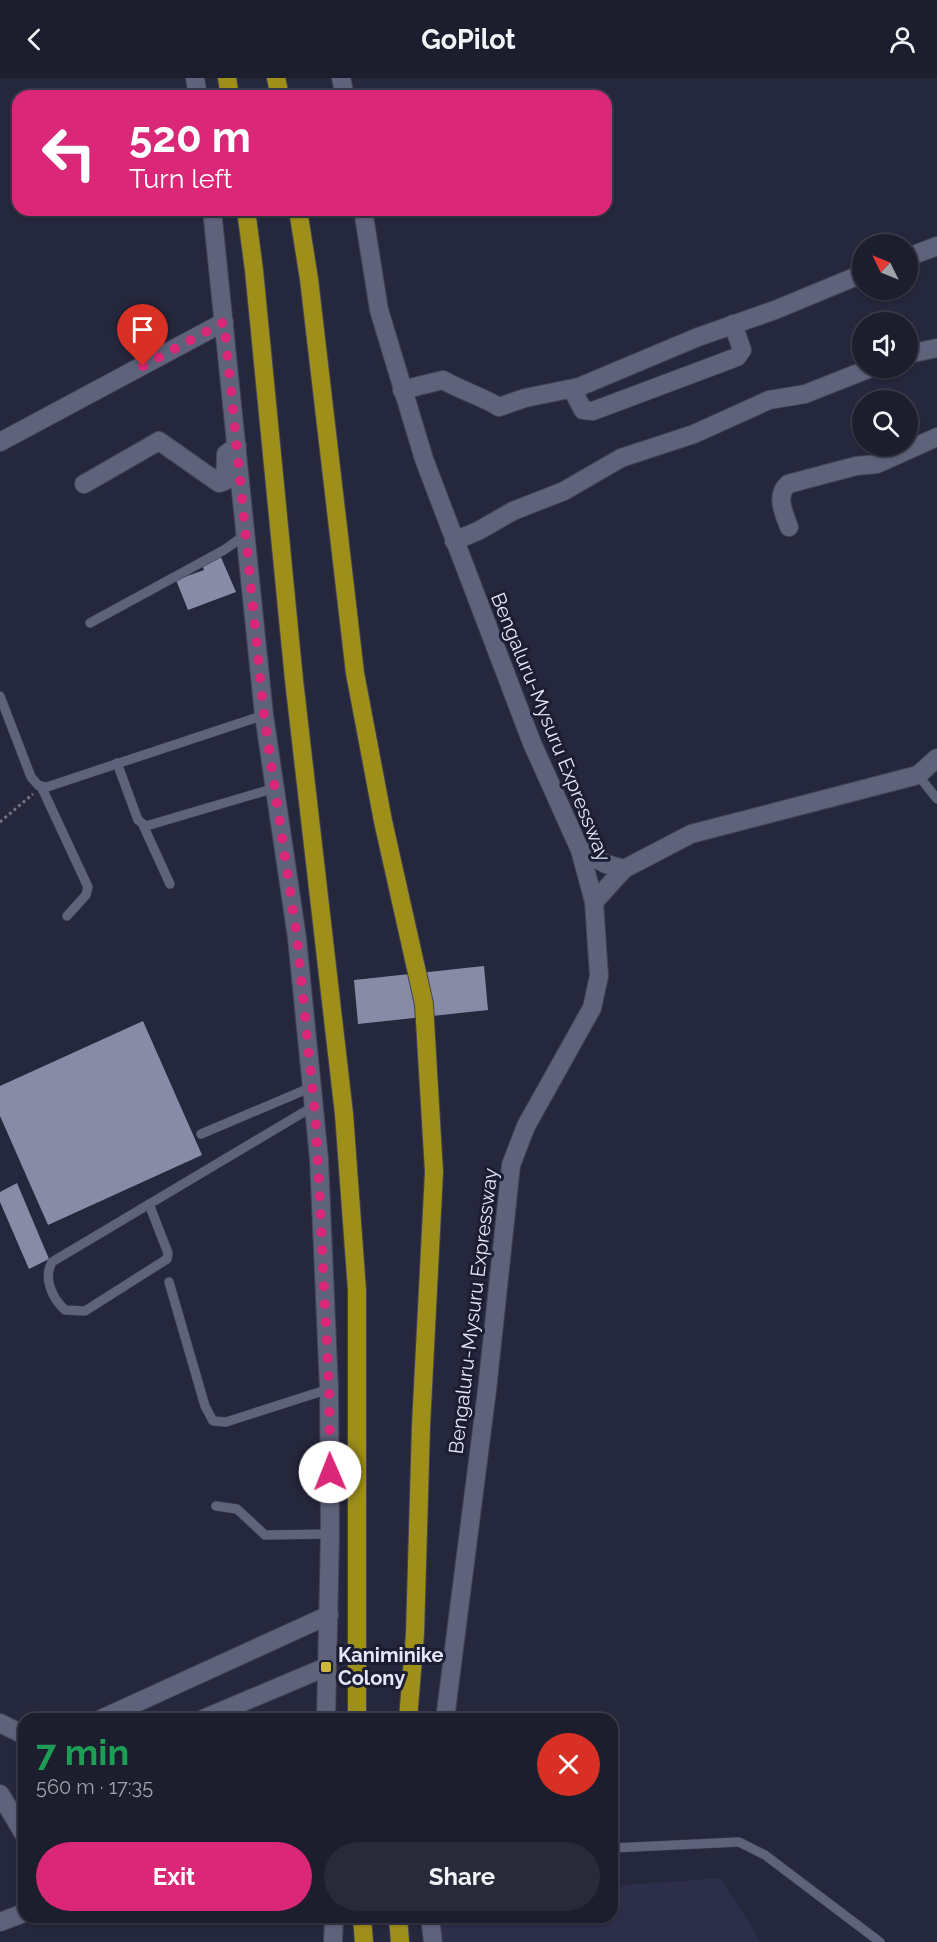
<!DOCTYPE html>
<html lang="en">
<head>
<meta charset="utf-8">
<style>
  :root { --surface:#1c1d2d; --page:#292a39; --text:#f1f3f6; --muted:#a0a2aa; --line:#3a3b49; --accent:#db2777 }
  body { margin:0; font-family:Raleway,sans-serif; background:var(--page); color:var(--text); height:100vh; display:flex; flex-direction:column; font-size:22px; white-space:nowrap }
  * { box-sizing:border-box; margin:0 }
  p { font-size:20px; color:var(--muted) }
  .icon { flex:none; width:33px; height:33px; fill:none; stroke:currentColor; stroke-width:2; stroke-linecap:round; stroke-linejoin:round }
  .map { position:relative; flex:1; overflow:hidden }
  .panel { position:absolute; left:18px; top:1635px; width:600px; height:210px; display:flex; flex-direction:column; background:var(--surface); border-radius:18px; box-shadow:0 2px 4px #0004,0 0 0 2px var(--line) }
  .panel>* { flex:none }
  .top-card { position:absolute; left:12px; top:12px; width:600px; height:126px; border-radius:18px; box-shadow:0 2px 4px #0004,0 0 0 2px var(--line); background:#db2777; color:#fff; overflow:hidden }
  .needle { width:39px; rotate:313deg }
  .buttons { position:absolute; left:852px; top:156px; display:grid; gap:12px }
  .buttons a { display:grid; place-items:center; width:66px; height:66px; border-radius:50%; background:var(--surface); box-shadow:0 2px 4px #0004,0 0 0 2px var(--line); font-size:30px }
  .pin { position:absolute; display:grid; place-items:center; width:51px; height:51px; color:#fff; margin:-62px -26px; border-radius:50% 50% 50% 0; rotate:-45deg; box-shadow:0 0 6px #0007 }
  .pin .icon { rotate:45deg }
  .me { position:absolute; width:66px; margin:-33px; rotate:359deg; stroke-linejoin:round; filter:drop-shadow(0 0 4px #0008) }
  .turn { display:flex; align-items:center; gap:21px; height:126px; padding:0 18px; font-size:27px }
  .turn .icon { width:78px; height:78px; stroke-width:2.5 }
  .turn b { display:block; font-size:42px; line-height:51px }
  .round { display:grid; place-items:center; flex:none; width:63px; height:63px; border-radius:32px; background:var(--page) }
  .headline { display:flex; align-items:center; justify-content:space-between; height:102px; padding:0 18px }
  h1 { font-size:36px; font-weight:700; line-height:45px; color:#1e9e55 }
  .cta { display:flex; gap:12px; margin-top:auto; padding:12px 18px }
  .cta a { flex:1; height:69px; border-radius:36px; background:var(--accent); color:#fff; font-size:24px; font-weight:700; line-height:69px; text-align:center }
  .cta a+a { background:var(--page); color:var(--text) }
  header { display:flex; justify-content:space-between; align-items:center; height:78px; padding:0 18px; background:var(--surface); font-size:27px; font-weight:700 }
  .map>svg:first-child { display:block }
</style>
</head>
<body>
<header><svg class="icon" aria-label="back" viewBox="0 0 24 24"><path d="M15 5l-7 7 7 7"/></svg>GoPilot<svg class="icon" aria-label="person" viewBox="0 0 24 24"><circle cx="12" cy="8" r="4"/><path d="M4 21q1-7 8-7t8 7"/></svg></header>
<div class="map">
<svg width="937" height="1864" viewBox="0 0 937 1864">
  <rect width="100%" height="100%" fill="#25273c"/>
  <polygon fill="#2c2e4a" points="721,1800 761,1864 443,1864 439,1839 612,1839 612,1808"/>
  <g fill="#888ba6">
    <polygon points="220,477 236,514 188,532 176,502 204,492 202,486"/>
    <polygon points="484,888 488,932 358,946 354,902"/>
    <polygon points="143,943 202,1077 48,1147 0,1038 0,1008"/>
    <polygon points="17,1105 49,1181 29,1191 0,1124 0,1114"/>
  </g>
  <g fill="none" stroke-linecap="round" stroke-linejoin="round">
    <defs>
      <g id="service">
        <polyline points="90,545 224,472 245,457"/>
        <polyline points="0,618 31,699 39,708 47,709 264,637"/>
        <polyline points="117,685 138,742 146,748 275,710"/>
        <polyline points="918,697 937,721"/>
        <polyline points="41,708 88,809 86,817 67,838"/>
        <polyline points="143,747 170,806"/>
        <polyline points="201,1056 312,1009"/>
        <path d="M149 1126 168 1175 167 1181 85 1233 65 1232C52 1220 43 1200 52 1184L314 1028"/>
        <polyline points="169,1204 205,1328 213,1343 226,1344 329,1311"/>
        <polyline points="216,1428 237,1431 265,1457 330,1456"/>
        <polyline points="612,1770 739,1764 765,1777 880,1864"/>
      </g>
      <g id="minor">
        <polyline points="908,179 937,168"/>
        <polyline points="908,276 937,270"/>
        <polyline points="572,311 583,332 593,333 737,279 742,272 733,246"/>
        <path d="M402 312 443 302C462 313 481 318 499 329L525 320 579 309 698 259 775 232 862 196"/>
        <polyline points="0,364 224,244"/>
        <polyline points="84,406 159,363 219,405 225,403 226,376 237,368"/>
        <path d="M789 449C784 435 775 418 788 406L856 388 877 386 937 359"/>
        <polyline points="454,463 478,453 513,433 564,413 621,380 694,356 769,322 805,316 871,290"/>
        <polyline points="580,772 606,786 624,791"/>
        <polyline points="594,824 624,791 691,756 918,697 937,680"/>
        <polyline points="101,1641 329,1537"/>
        <polyline points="203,1641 326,1589"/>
        <polyline points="0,1645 24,1657"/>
        <polyline points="0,1716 24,1756"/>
        <polyline points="0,1844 24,1835"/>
      </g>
      <g id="tertiary">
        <polyline points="195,0 198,18"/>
        <polyline points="341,0 345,18"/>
        <polyline points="212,132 264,637 297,860 319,1081 329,1311 330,1456 326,1641"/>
        <polyline points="363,132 379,232 424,381 532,665 580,772 594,824 599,898 592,930 526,1048 511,1087 487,1312 445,1641"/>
        <polyline points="430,1839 433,1864"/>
        <polyline points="333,1864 334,1839"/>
      </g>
      <g id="trunk">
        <polyline points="227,0 230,18"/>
        <polyline points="276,0 280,18"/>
        <polyline points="246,132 254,192 294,602 344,1036 357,1212 357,1641"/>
        <polyline points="298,132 309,201 355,595 383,743 424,926 434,1094 421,1348 415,1556 408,1641"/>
        <polyline points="362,1839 364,1864"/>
        <polyline points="398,1839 400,1864"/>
      </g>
    </defs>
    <use href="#service" stroke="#424356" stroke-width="10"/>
    <use href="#minor" stroke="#424356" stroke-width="20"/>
    <use href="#tertiary" stroke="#424356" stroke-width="20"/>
    <use href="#trunk" stroke="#424356" stroke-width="20"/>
    <polyline stroke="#707285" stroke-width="3" stroke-dasharray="3 3" stroke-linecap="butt" points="0,744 33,716"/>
    <use href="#service" stroke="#5f627b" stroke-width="9"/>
    <use href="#minor" stroke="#5f627b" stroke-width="18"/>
    <use href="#tertiary" stroke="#5f627b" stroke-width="18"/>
    <use href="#trunk" stroke="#9e8e1a" stroke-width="18"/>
  </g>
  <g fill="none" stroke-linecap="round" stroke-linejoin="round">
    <polyline stroke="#db2777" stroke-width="10" stroke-dasharray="0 18" points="143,288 224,244 264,638 297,860 316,1047 329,1311 330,1394"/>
  </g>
  <rect fill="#ceb837" stroke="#1b1d32" stroke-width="2" x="320" y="1583" width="12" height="12" rx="3"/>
  <g text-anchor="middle" stroke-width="6" stroke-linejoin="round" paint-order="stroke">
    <g font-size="20" fill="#e5e7f6" stroke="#1b1d32">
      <text transform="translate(551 649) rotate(68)" y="7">Bengaluru-Mysuru Expressway</text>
      <text transform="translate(473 1233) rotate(-83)" y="7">Bengaluru-Mysuru Expressway</text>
    </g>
    <g font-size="20" font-weight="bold" fill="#e5e7f6" stroke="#1b1d32" text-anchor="start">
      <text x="338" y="1584">Kaniminike<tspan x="338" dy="23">Colony</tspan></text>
    </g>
  </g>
</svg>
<div class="buttons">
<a><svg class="needle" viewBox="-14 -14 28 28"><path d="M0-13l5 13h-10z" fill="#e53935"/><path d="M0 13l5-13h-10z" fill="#a0a2aa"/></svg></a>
<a><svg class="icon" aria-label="sound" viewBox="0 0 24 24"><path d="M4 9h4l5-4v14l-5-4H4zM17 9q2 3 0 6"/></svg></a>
<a><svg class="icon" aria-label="search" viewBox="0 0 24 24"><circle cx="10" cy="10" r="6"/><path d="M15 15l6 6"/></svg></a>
</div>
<div class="pin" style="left:143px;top:288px;background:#d93025"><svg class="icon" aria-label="arrive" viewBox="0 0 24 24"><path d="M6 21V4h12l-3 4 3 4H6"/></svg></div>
<svg class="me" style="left:330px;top:1394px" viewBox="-20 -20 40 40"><circle r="19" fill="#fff"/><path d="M0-13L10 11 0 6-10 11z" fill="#db2777"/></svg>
<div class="top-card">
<div class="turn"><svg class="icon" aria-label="left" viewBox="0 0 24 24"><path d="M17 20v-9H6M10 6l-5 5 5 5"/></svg><div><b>520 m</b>Turn left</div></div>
</div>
<section class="panel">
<div class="headline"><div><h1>7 min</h1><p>560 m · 17:35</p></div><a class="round" style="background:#d93025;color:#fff"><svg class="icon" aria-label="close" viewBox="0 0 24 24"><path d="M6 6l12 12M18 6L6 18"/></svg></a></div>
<div class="cta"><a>Exit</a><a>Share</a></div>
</section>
</div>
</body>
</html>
